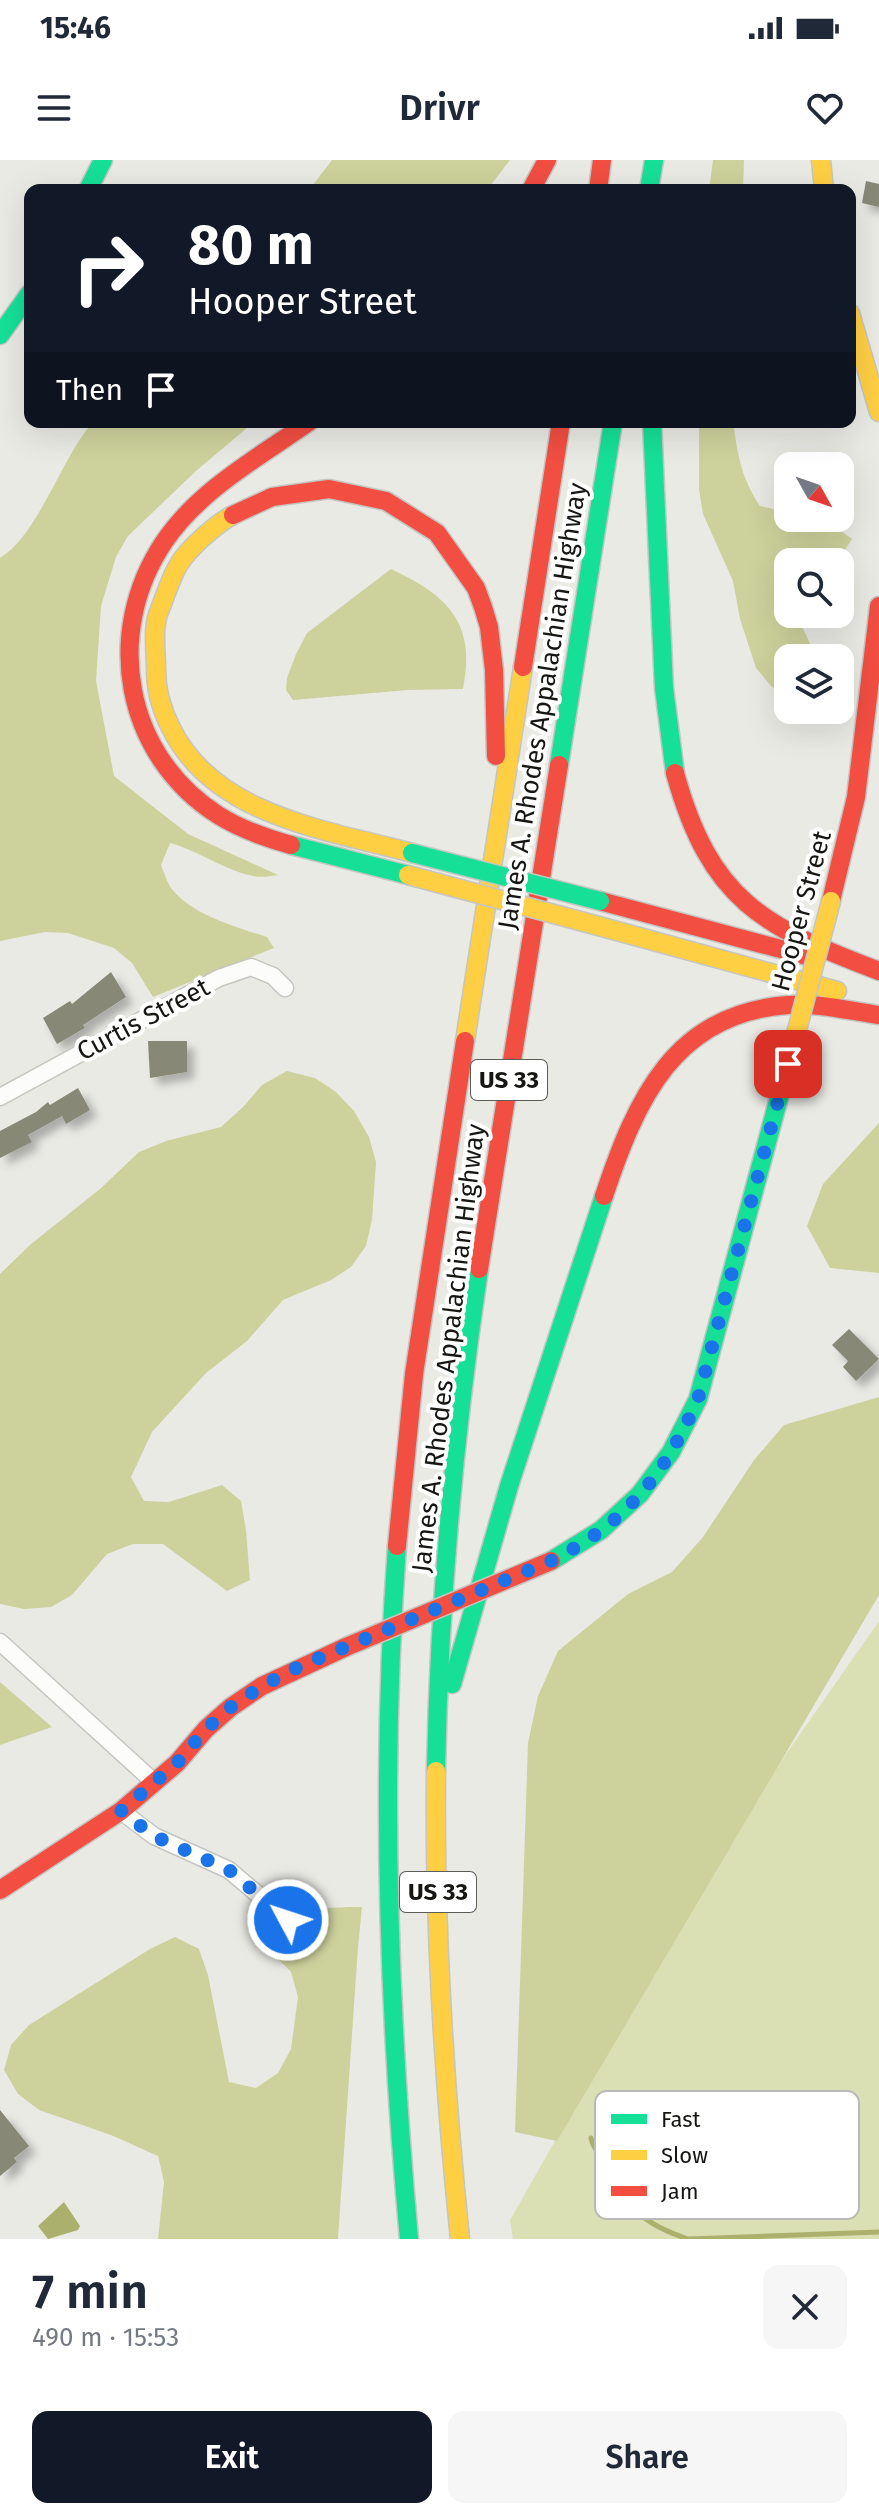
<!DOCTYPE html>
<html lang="en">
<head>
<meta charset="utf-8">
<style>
  :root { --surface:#fff; --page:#f6f6f7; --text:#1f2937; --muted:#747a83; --accent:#111827 }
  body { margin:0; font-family:"Fira Sans",sans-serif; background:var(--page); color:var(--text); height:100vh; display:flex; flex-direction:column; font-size:30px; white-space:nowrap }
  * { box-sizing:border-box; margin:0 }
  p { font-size:26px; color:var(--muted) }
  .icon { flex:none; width:44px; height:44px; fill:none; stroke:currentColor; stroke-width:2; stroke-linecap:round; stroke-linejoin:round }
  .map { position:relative; height:2079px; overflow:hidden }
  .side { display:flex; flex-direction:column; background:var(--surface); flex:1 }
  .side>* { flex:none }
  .hud { position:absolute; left:24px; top:24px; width:832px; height:244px; border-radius:16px; box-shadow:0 8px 32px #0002; background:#111827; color:#fff; overflow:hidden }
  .needle { width:52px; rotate:130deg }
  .fabs { position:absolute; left:774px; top:292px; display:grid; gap:16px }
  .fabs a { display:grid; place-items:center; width:80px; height:80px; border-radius:16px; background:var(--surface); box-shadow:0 8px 32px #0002; font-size:40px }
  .pin { position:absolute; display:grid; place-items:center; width:68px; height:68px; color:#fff; margin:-34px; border-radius:16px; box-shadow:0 4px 12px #0006 }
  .me { position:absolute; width:88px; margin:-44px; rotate:310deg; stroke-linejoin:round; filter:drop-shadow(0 0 6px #0008) }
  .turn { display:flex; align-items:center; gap:28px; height:168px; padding:0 32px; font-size:36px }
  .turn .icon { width:104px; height:104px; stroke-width:2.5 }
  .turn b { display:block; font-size:56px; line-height:68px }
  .then { display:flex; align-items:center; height:76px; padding:0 32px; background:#0003; gap:16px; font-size:30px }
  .round { display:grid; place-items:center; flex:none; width:84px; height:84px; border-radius:16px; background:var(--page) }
  .head { display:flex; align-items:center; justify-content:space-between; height:136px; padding:0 32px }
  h1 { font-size:48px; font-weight:600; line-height:60px }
  .button { display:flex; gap:16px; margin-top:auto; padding:16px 32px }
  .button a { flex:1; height:92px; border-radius:16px; background:var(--accent); color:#fff; font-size:32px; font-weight:600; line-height:92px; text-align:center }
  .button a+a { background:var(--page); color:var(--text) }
  .status { display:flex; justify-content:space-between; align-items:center; height:56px; padding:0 40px; background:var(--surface); direction:ltr }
  .status svg { height:22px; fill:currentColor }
  header { display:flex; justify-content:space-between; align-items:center; height:104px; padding:0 32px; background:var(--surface); font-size:36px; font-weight:600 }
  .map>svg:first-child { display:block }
</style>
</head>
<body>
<div class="status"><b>15:46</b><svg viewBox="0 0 49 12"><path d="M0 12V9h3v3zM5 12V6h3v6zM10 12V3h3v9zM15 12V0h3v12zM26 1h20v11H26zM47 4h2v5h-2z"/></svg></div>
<header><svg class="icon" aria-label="menu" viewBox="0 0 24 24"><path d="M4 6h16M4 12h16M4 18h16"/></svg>Drivr<svg class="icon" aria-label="heart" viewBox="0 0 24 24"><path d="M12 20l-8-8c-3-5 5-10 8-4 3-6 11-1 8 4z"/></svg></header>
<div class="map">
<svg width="879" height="2079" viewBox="0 0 879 2079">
  <defs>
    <filter id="shadow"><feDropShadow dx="7" dy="7" stdDeviation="4" flood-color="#0004"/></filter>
  </defs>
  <rect width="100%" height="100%" fill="#eaeae5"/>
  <polygon fill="#dbe0b4" points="879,1461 879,2079 513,2079 510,2060 726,1680"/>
  <g fill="#cdd29c">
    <polygon points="332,0 510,0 487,30 309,30"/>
    <polygon points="713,0 744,0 743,30 709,30"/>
    <path d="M93 262H254L196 311 128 376 116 397 101 446 96 521 114 616 188 674 278 715C270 716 260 718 253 716 224 710 199 691 170 683L161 705C164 712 167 722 171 728 192 755 236 767 267 777L274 788 153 837 132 803 114 788 68 773 45 772 0 781V398C39 374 61 298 93 262Z"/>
    <path d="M699 262H733C738 296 741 317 760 346L788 352V358C818 358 828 360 852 379L837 402H788V454H796L817 498H788V538L771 526 756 508 740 459 733 421 703 354 699 329Z"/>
    <path d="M391 409C447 435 477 463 463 529L408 530 293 540 286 530 287 518 296 494 307 473Z"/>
    <polygon points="287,911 315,918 336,932 354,951 369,977 376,1002 372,1060 366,1086 351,1107 331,1120 283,1140 247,1181 206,1213 152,1272 131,1317 144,1341 169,1342 222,1325 241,1341 246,1370 250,1420 227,1431 163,1384 133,1384 107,1394 72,1435 51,1447 24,1449 0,1444 0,1114 31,1084 100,1029 139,992 166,981 221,967 243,947 262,925"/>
    <polygon points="879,963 879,1113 830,1108 807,1066 823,1024"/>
    <polygon points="879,1237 879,1435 557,1981 515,1972 528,1583 538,1536 558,1491 628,1434 672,1412 703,1377 754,1300 784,1265"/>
    <polygon points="0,1522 52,1567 0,1585"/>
    <polygon points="348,1747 362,1747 358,1787 338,2079 158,2079 164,2022 158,1996 111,1975 39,1950 18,1934 4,1910 11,1885 29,1865 150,1789 175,1777 199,1789 208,1815 229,1922 256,1928 278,1913 291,1889 298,1837 291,1812 261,1781 249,1752"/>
  </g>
  <polygon fill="#abb16c" points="64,2042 80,2066 78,2070 48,2079 38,2066"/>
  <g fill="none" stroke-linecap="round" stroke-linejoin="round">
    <g stroke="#abb16c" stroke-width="5">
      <path d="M591 1978C593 1988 597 1990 604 1999 613 2010 617 2025 625 2038 640 2060 664 2071 688 2079"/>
      <polyline points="689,2079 879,2072"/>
    </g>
  </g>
  <g fill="#878876" filter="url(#shadow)">
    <polygon points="866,21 879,24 879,47 862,43"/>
    <polygon points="111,812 126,837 83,865 85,868 57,884 43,858 70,841 72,844"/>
    <polygon points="148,881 187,881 187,912 150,918"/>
    <polygon points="78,928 90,950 66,964 62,956 28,975 32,982 0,998 0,971 36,952 48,942 50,945"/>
    <polygon points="849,1169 879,1199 856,1221 843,1207 848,1201 832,1185"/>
    <polygon points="0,1950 29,1986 14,1998 17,2002 0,2016"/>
  </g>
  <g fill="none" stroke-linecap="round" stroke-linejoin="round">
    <defs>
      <g id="street">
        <polyline points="0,937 219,818 251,807 273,816 285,828"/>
        <polyline points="0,1482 154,1622"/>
        <polyline points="121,1651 154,1676 229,1710 288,1760"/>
      </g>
      <g id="fast">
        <polyline points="88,30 103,0"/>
        <polyline points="649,30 654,0"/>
        <polyline points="0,175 30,133"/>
        <polyline points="652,262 664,528 675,613"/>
        <polyline points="559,605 613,262"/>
        <polyline points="291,685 408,715"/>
        <path d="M397 1386C380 1617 388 1848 409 2079"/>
        <polyline points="551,1401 601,1370 640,1334 671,1292 698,1239 788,904"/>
        <polyline points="452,1524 509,1326 604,1036"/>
        <path d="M436 1611C439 1443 454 1276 479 1109"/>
      </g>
      <g id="slow">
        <polyline points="821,0 824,30"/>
        <polyline points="850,153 879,252"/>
        <path d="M233 355C217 363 189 388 179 404 171 417 166 434 160 449 152 466 156 490 156 509 156 530 161 549 171 568 214 656 327 670 412 693"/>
        <polyline points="595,765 837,831"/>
        <polyline points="465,881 523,507"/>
        <path d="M436 1611C434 1768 444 1923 460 2079"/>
      </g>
      <g id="jam">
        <polyline points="531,30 547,0"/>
        <polyline points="598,30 602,0"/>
        <polyline points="233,355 272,337 329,329 386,341 437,373 476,428 483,447 489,467 494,510 496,596"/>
        <polyline points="523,507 561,262"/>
        <path d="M675 613C710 740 763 767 879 811"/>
        <path d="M291 685C266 678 240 669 218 655 124 595 103 473 164 382 199 330 259 297 309 262"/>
        <polyline points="600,741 807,796"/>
        <polyline points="831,741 856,637 879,446"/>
        <path d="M604 1036C636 940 674 853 788 845 819 843 849 851 879 855"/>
        <polyline points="479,1109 559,605"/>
        <polyline points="397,1386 414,1214 465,881"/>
        <polyline points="0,1730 121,1651 177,1603 206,1569 231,1547 262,1526 346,1487"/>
      </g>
    </defs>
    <use href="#street" stroke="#c5c5c1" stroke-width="19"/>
    <use href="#fast" stroke="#c5c5c1" stroke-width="21"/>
    <use href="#slow" stroke="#c5c5c1" stroke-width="21"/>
    <use href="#jam" stroke="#c5c5c1" stroke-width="21"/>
    <use href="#street" stroke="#fcfcfb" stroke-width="16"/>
    <use href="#fast" stroke="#16e098" stroke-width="18"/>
    <use href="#slow" stroke="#ffcf43" stroke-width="18"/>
    <use href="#jam" stroke="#f24e42" stroke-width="18"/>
    <defs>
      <polyline id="fast-bridge" points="412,693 600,741"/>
      <g id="slow-bridge">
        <polyline points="408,715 595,765"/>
        <polyline points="788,904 831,741"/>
      </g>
      <polyline id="jam-bridge" points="346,1487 551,1401"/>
    </defs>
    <use href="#fast-bridge" stroke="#c5c5c1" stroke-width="21" stroke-linecap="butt"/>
    <use href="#slow-bridge" stroke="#c5c5c1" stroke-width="21" stroke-linecap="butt"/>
    <use href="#jam-bridge" stroke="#c5c5c1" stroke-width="21" stroke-linecap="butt"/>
    <use href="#fast-bridge" stroke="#16e098" stroke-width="18"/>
    <use href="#slow-bridge" stroke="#ffcf43" stroke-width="18"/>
    <use href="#jam-bridge" stroke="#f24e42" stroke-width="18"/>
  </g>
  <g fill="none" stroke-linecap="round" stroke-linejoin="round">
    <path stroke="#1a73e8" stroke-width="14" stroke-dasharray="0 25.2" d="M288 1760 229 1710 154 1676 121 1651 177 1603 206 1569 231 1547 262 1526 298 1507 551 1401C627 1362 664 1316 698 1239L788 904"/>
  </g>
  <g text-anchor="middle" stroke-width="8" stroke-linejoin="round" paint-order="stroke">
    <g fill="#fff" stroke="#5c5d5a" stroke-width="2">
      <rect x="471" y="900" width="76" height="40" rx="6"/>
      <rect x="400" y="1712" width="76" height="40" rx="6"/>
    </g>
    <g font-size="24" font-weight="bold" fill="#161713">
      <text x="509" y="928">US 33</text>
      <text x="438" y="1740">US 33</text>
    </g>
    <g font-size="26" fill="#161713" stroke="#fff">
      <text transform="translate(542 546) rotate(-81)" y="9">James A. Rhodes Appalachian Highway</text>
      <text transform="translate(801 751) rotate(-75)" y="9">Hooper Street</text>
      <text transform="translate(143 859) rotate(-28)" y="9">Curtis Street</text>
      <text transform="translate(448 1188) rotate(-83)" y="9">James A. Rhodes Appalachian Highway</text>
    </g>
  </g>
  <rect x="595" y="1931" width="264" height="128" rx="12" fill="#fff" stroke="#b9b9b8" stroke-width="2"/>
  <rect x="611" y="1954" width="36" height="10" fill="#16e098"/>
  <rect x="611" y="1990" width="36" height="10" fill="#ffcf43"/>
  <rect x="611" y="2026" width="36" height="10" fill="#f24e42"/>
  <g font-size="22" fill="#161713">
    <text x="661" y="1967">Fast</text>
    <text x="661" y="2003">Slow</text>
    <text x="661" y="2039">Jam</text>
  </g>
</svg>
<div class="fabs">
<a><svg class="needle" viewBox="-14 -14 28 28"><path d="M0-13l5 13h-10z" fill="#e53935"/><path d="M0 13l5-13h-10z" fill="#747a83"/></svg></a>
<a><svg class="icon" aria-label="search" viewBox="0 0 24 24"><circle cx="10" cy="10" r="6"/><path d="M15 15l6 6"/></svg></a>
<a><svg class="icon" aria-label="layers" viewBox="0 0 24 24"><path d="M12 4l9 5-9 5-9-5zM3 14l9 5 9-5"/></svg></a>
</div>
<div class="pin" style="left:788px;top:904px;background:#d93025"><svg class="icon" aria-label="arrive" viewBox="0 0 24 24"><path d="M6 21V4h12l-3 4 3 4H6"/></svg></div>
<svg class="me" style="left:288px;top:1760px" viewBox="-20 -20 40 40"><circle r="17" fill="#1a73e8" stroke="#fff" stroke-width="3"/><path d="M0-11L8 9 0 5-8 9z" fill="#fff"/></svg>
<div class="hud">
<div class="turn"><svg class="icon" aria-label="right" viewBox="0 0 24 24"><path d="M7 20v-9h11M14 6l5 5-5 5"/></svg><div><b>80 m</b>Hooper Street</div></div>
<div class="then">Then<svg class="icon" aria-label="arrive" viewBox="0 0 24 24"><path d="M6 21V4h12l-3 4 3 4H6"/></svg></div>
</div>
</div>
<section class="side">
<div class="head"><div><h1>7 min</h1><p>490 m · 15:53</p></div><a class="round"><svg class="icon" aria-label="close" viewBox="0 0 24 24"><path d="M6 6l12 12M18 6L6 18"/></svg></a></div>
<div class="button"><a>Exit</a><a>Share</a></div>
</section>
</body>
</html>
